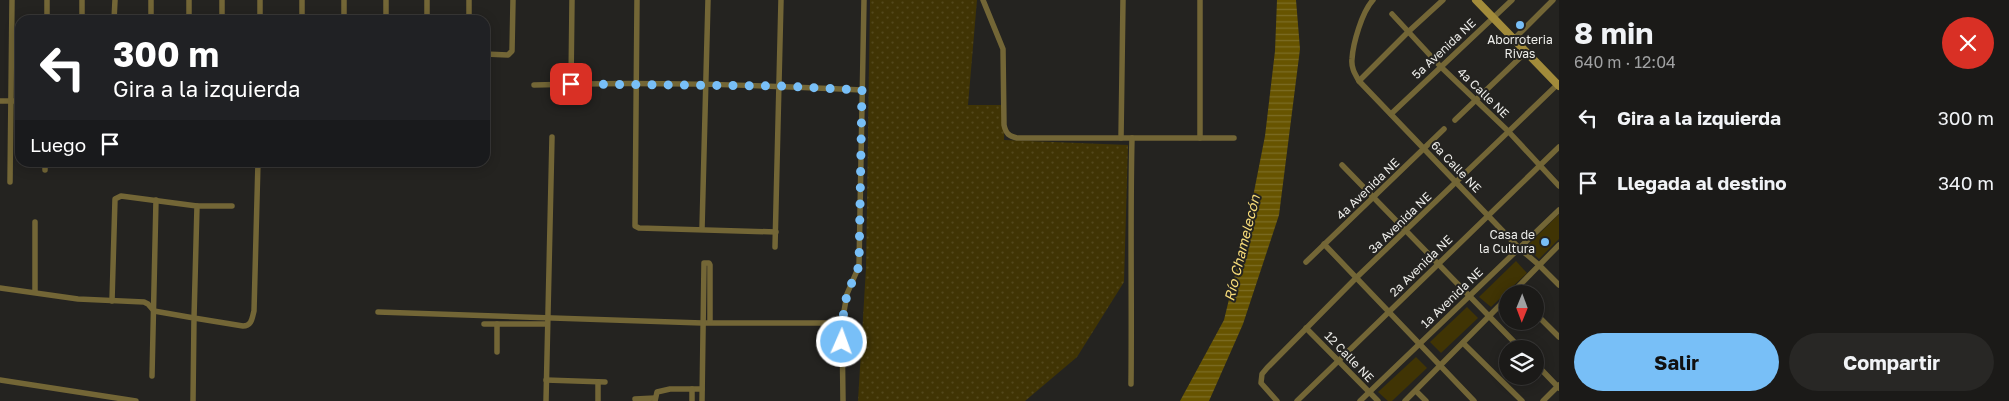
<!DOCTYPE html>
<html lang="es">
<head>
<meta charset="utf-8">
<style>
  :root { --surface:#1b1a18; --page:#282725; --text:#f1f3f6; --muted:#a0a1a2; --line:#393837; --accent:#78bff7 }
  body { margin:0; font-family:"Golos Text",sans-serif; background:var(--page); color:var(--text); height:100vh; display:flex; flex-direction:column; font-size:19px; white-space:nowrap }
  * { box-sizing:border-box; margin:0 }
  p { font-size:16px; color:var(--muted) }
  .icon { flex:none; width:28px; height:28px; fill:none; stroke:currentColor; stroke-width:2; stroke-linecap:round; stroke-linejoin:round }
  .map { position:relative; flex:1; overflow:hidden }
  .sheet { display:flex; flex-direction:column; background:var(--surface); width:450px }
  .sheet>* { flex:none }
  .guide { position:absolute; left:15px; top:15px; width:475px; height:152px; border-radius:15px; box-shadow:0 2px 12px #0003,0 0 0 1px var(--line); background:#202124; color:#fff; overflow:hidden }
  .needle { width:32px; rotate:181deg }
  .buttons { position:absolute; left:1499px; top:285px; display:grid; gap:10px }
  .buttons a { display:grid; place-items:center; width:45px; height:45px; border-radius:50%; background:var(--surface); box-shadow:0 2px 12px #0003,0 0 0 1px var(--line); font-size:25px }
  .pin { position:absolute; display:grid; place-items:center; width:42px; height:42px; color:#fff; margin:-21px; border-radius:10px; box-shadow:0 2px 8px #0006 }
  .me { position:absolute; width:55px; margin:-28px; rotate:2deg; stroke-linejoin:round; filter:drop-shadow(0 0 4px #0008) }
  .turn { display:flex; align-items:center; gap:18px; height:105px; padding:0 15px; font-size:22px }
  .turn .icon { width:65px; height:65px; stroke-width:2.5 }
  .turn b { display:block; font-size:35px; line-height:42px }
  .then { display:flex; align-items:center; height:48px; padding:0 15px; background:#0003; gap:10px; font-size:19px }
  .round { display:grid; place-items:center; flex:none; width:52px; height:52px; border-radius:26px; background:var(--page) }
  .summary { display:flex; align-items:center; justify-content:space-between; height:85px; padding:0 15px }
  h1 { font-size:30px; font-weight:700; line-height:38px }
  .button { display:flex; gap:10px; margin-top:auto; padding:10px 15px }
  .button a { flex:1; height:58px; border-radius:30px; background:var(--accent); color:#111; font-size:20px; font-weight:700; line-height:58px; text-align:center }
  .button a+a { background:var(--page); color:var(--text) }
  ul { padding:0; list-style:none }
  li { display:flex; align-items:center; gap:15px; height:65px; padding:0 15px }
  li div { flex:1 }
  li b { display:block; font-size:19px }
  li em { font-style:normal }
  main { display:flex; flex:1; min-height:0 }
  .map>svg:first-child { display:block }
</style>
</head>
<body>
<main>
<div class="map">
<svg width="1559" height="401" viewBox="0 0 1559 401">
  <defs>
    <pattern id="grass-dots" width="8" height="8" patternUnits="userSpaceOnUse" patternTransform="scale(1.25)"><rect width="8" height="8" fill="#403404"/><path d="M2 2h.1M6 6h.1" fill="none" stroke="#53481c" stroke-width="1.8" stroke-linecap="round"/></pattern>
    <pattern id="water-rules" width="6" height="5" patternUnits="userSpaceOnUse" patternTransform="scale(1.25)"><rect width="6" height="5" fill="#675400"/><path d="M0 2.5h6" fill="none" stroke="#7d6d25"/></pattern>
  </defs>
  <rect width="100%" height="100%" fill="#242320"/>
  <polygon fill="url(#grass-dots)" points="870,0 977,0 968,105 1005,105 1004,140 1128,145 1124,282 1077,357 1025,401 858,401 866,268"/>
  <g fill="#403404">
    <polygon points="1559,214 1559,239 1539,259 1526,247"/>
    <polygon points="1516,261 1527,273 1491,307 1479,297"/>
    <polygon points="1467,307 1478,318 1441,353 1430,342"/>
    <polygon points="1416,357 1427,368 1392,401 1388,401 1378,392"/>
  </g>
  <polygon fill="url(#water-rules)" points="1277,0 1296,0 1300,49 1279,215 1243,324 1209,401 1180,401 1224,320 1250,212 1265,136 1275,51"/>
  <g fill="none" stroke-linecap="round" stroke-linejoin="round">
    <g stroke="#736636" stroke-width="5.5">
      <polyline points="260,0 260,20"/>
      <polyline points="302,0 302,20"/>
      <polyline points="637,0 635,226 639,228 776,232"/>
      <path d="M983 0 1003 49 1004 125C1006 134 1009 136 1017 138H1234"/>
      <path d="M1373 0C1362 12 1353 43 1352 59 1351 68 1355 74 1359 81L1519 248 1539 265 1559 285"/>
      <polyline points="1392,14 1440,66 1508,131 1559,186"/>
      <polyline points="47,20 47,0"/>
      <polyline points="82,20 82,0"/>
      <polyline points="114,20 115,0"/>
      <polyline points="151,20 151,0"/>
      <polyline points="189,20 189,0"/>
      <polyline points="222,20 222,0"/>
      <polyline points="344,20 344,0"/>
      <polyline points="386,20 386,0"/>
      <polyline points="427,20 427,0"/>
      <polyline points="469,20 469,0"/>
      <polyline points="1514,39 1553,0"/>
      <polyline points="485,54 508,55 512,51 513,0"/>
      <polyline points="1359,81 1408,32 1443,0"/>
      <polyline points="571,84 572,0"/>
      <path d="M534 85C643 81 753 85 862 90"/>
      <polyline points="0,101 20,101"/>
      <polyline points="1391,114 1512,0"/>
      <polyline points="1455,120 1526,52"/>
      <polyline points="1121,138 1123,0"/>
      <polyline points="1200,138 1200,0"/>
      <polyline points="1342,165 1521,349"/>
      <polyline points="45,170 45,162"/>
      <polyline points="10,182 12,0"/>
      <polyline points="197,206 232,206"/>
      <polyline points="35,222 35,292"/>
      <polyline points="702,229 708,0"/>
      <polyline points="1324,244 1474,401"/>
      <polyline points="775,247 781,0"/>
      <polyline points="1306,262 1444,129"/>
      <polyline points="0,288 78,299 144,302 148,304 154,311 194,318 193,401"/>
      <polyline points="1511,294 1559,245"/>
      <path d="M112 301 115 199 121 196 197 206 194 318 243 326C252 326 252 318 254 311L258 162"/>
      <polyline points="378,312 702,323 842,323 847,294 859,266 864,0"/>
      <polyline points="1535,313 1559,337"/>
      <polyline points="842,323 843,401"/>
      <polyline points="484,324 547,324"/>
      <polyline points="1306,328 1378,401"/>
      <polyline points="1463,343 1522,401"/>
      <polyline points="497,352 497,324"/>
      <polyline points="1535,363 1559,388"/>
      <polyline points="152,376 156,200"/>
      <polyline points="0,380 136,401"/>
      <polyline points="546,380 605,382"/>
      <path d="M1131 384C1132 302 1130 220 1132 138"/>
      <polyline points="1416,391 1426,401"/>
      <polyline points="635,399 655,398"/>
      <polyline points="546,401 552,137"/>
      <polyline points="598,401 598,382"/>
      <polyline points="655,401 657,392 670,389 702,389"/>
      <polyline points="692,401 692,389"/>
      <polyline points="702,401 704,263 709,263 710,265 710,322"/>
      <polyline points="1277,401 1261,383 1262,374 1267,368 1356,278 1558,84"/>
      <polyline points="1297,401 1559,147"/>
      <polyline points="1360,401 1559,210"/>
      <polyline points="1405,401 1508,297"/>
      <polyline points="1543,401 1559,385"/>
    </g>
    <polyline stroke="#a28b3a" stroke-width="8" points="1476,0 1559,86"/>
  </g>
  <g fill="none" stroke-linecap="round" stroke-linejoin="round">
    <polyline stroke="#78bff7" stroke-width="9" stroke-dasharray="0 16.2" points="571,84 780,86 862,90 859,266 847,294 842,323 842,342"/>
  </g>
  <g fill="#78bff7" stroke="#242320" stroke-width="2">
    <circle cx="1520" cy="25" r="5"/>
    <circle cx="1545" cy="242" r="5"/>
  </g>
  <g text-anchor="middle" stroke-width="4" stroke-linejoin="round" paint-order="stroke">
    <g font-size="12" fill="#ededea" stroke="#242320">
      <text x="1520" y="44">Aborroteria<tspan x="1520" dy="14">Rivas</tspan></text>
      <text x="1535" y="239" text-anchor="end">Casa de<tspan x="1535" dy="14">la Cultura</tspan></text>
    </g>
    <g font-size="12" fill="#ededea" stroke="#242320">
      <text transform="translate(1444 49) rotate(-43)" y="4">5a Avenida NE</text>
      <text transform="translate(1483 93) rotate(44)" y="4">4a Calle NE</text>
      <text transform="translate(1456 167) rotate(46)" y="4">6a Calle NE</text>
      <text transform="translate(1368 189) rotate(-44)" y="4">4a Avenida NE</text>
      <text transform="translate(1400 223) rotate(-44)" y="4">3a Avenida NE</text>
      <text transform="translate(1421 266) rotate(-44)" y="4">2a Avenida NE</text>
      <text transform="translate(1452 298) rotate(-44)" y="4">1a Avenida NE</text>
      <text transform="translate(1349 357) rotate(46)" y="4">12 Calle NE</text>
    </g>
    <g font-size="14" font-style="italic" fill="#f8dc79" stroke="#242320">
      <text transform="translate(1242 248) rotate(-76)" y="5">Río Chamelecón</text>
    </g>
  </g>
</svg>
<div class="buttons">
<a><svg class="needle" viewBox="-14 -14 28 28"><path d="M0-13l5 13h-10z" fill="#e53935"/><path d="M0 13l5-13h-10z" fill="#a0a1a2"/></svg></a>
<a><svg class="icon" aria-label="layers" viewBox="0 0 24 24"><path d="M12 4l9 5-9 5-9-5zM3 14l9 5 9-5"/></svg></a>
</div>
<div class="pin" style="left:571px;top:84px;background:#d93025"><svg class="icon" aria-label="arrive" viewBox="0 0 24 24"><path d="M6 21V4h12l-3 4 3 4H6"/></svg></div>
<svg class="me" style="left:842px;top:342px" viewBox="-20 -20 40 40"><circle r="17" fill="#78bff7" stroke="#fff" stroke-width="3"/><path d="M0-11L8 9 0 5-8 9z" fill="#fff"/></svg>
<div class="guide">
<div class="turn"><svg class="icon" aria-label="left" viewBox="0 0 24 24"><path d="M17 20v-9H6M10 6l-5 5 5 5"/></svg><div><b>300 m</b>Gira a la izquierda</div></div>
<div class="then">Luego<svg class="icon" aria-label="arrive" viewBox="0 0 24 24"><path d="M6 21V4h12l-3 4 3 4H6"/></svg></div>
</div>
</div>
<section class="sheet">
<div class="summary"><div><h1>8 min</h1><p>640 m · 12:04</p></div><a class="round" style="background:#d93025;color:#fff"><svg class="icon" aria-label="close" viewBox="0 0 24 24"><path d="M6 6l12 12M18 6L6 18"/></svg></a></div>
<ul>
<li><svg class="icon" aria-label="left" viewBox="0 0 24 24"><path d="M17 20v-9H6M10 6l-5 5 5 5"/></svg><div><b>Gira a la izquierda</b></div><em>300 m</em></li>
<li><svg class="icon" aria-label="arrive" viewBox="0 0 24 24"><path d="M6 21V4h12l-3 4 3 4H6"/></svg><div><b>Llegada al destino</b></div><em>340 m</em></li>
</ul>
<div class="button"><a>Salir</a><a>Compartir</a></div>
</section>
</main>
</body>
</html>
